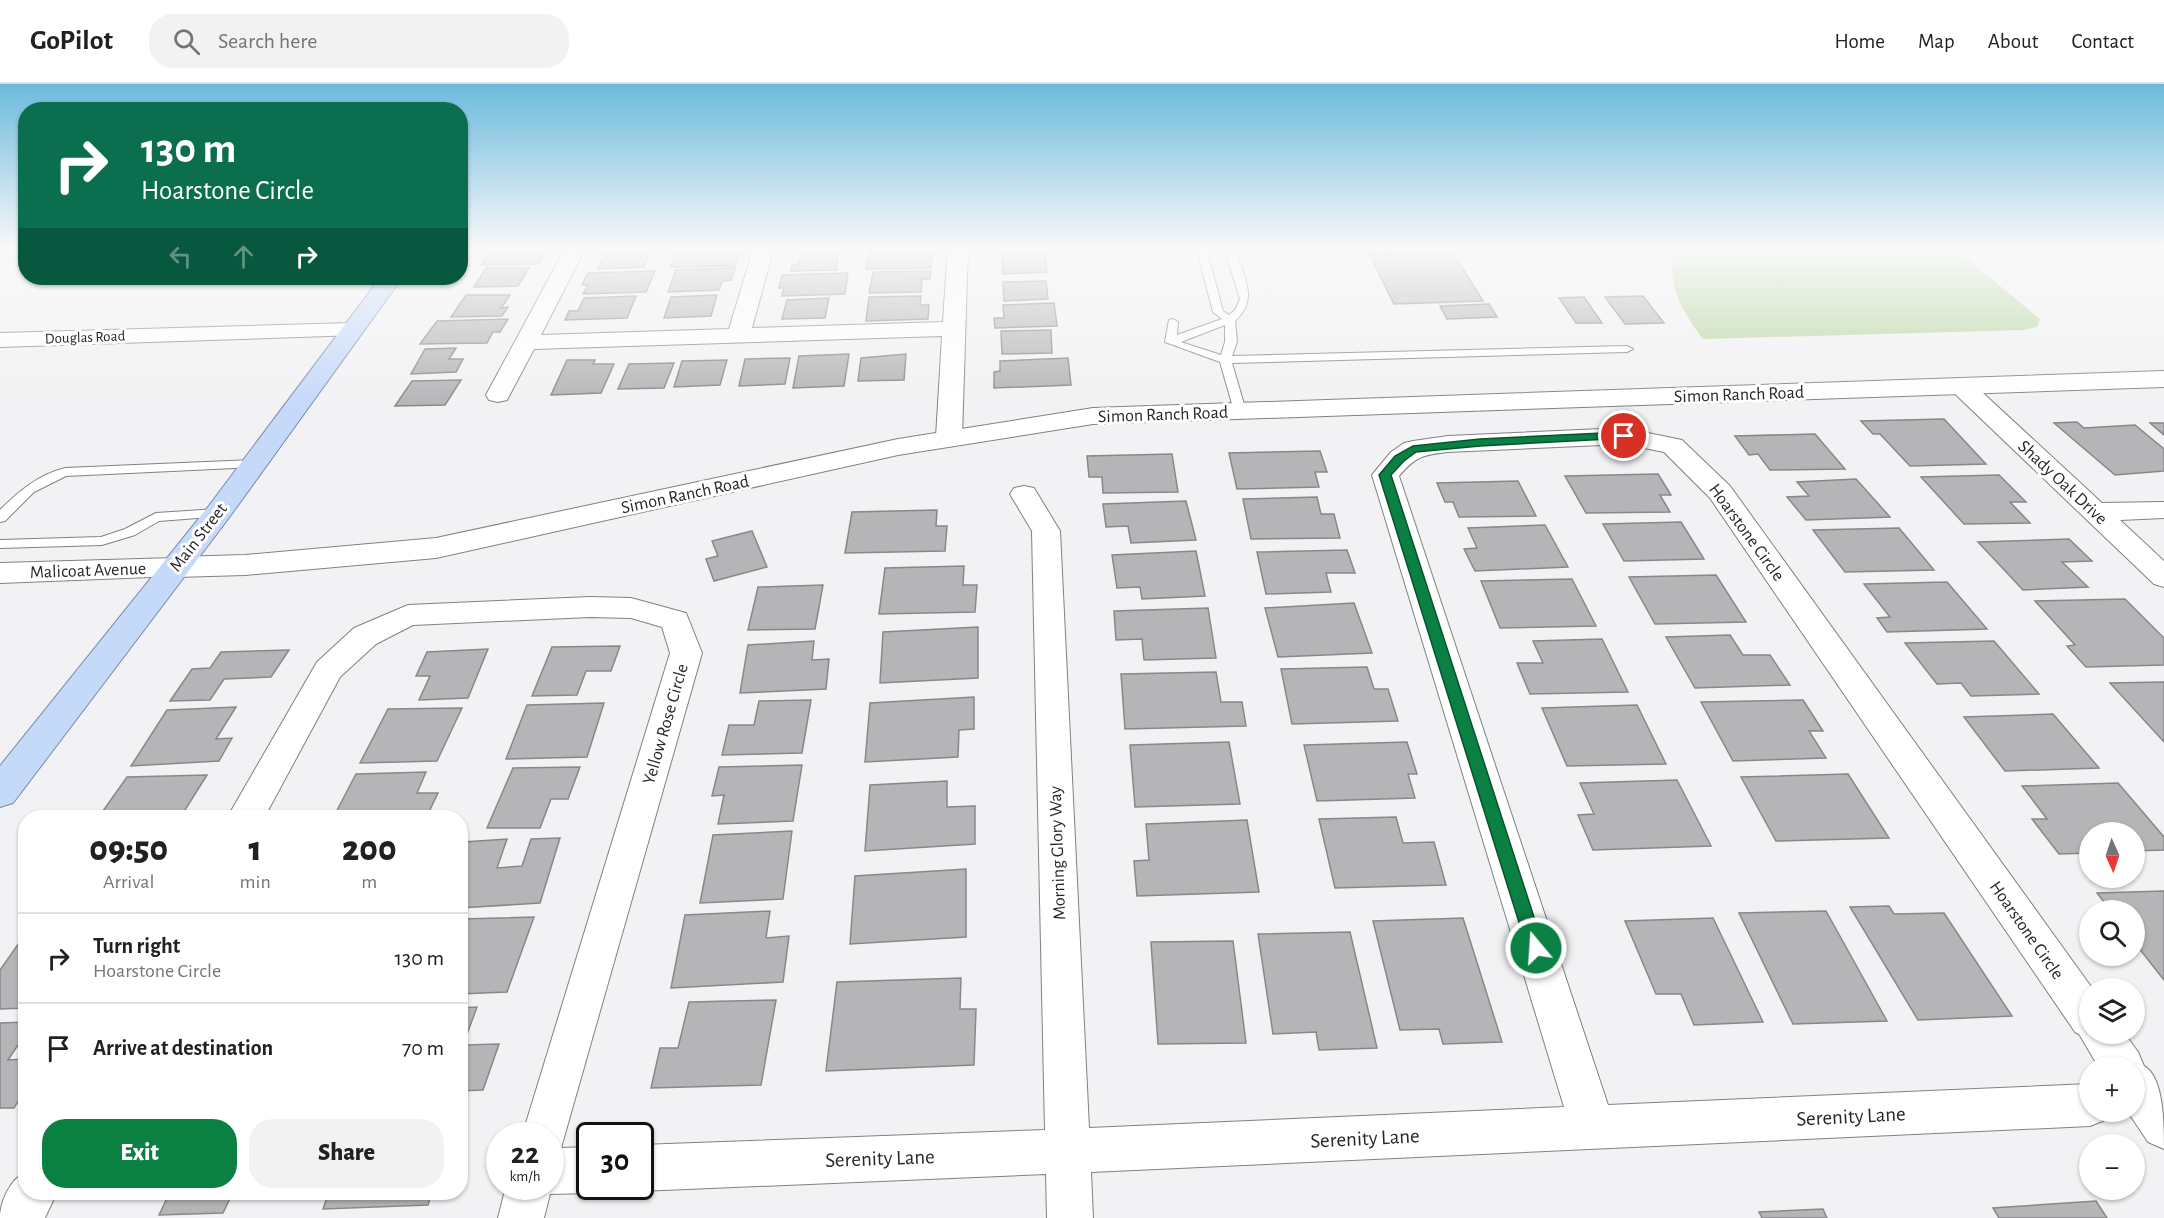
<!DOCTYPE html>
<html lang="en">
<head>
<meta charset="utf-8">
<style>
  :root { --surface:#fff; --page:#f2f2f2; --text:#202124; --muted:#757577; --line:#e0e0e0; --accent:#0b8043 }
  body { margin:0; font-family:"Alegreya Sans",sans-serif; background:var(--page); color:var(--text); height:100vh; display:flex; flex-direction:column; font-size:22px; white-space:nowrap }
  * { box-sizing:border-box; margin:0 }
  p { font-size:20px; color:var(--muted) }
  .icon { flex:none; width:33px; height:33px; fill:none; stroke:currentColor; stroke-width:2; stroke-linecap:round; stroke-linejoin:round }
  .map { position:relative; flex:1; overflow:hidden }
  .sheet { position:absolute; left:18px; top:726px; width:450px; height:390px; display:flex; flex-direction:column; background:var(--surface); border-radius:24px; box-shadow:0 2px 4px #0004 }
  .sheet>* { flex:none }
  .banner { position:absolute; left:18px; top:18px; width:450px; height:183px; border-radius:24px; box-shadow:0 2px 4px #0004; background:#0b6e4f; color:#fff; overflow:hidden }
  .needle { width:39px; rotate:177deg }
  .controls { position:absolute; left:2079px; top:738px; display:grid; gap:12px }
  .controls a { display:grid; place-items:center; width:66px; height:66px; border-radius:50%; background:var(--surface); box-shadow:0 2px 4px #0004; font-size:30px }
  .speed { position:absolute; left:486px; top:1038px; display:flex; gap:12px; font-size:30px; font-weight:700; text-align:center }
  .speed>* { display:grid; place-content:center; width:78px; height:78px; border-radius:50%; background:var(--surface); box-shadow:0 2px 4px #0004; line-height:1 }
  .speed small { font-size:15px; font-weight:400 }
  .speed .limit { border:3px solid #111; border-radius:9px; background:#fff; color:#111 }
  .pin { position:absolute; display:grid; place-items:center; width:51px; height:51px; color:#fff; margin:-26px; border:3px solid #fff; border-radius:50%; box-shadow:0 2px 6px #0007 }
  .me { position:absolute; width:66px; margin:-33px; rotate:342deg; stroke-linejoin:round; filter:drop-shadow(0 0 4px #0008) }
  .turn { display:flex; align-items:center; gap:21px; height:126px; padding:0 24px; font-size:27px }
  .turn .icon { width:78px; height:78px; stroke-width:2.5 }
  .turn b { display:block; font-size:42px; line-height:51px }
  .lanes { display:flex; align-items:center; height:57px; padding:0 24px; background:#0003; justify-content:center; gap:30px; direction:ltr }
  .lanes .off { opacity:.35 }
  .eta { display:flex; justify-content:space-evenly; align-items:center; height:102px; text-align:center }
  .eta b { font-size:36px; font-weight:800; line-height:42px }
  .action { display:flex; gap:12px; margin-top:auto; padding:12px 24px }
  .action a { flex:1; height:69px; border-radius:24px; background:var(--accent); color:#fff; font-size:24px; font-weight:800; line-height:69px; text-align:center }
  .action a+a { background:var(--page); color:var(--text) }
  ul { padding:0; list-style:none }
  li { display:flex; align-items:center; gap:18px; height:90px; padding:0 24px; border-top:2px solid var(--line) }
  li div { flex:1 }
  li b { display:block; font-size:22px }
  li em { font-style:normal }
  header { display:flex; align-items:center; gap:36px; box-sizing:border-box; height:84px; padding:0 30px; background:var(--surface); border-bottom:2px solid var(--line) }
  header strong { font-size:28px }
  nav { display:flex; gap:33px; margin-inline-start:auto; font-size:21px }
  .search { width:420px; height:54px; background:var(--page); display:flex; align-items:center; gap:15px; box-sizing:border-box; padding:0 21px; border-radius:24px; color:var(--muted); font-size:22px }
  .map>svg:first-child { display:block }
</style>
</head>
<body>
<header>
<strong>GoPilot</strong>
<div class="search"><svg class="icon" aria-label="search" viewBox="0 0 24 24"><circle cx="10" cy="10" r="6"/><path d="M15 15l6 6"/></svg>Search here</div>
<nav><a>Home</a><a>Map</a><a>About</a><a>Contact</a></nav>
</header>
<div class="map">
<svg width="2164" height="1134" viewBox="0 0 2164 1134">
  <rect width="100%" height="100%" fill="#f2f2f4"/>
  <path fill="#b7d5a0" d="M1675 163H1953L2040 235 2037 243 2023 246 1703 255C1681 224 1666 203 1675 163Z"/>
  <g fill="#b5b5b7" stroke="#878889" stroke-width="1.5">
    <polygon points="493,163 541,163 538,169 546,168 539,180 481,181"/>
    <polygon points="679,163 737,163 734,169 740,169 735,182 670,183"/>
    <polygon points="992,163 1057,163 1057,167 992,168"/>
    <polygon points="1366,163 1450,163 1452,167 1369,169"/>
    <polygon points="927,164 927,172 932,171 931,184 866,185 869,165"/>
    <polygon points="650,165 644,183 598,185 606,167"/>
    <polygon points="839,167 836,186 791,187 792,181 799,180 801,168"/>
    <polygon points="1452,167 1483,217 1394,220 1369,169"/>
    <polygon points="1045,170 1047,188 1003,190 1002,171"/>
    <polygon points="486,184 529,184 518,202 474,203"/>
    <polygon points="735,184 731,196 722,197 719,206 668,208 676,186"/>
    <polygon points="655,187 646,208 583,210 588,201 582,201 588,189"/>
    <polygon points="931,187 930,195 922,195 921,208 869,209 873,188"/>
    <polygon points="848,189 845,210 782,212 784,204 779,204 782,191"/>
    <polygon points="1046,197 1048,215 1004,217 1003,198"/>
    <polygon points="466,211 510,211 501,224 508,223 502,232 451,233"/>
    <polygon points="717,211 711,232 664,234 671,213"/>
    <polygon points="636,212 627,234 565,236 569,227 578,227 584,214"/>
    <polygon points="921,212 920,221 929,221 928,235 866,237 869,213"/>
    <polygon points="1643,212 1664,239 1625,240 1605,213"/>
    <polygon points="1584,213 1602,239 1576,239 1559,214"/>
    <polygon points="829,214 825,234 782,235 787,216"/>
    <polygon points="1054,219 1057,242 995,244 994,234 1004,234 1003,221"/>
    <polygon points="1489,220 1497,233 1447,235 1440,222"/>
    <polygon points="508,235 500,248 493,248 487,259 420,260 437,237"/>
    <polygon points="1051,246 1052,269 1002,270 1001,247"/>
    <polygon points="456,264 449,275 463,275 456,288 411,290 425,265"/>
    <polygon points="849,270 844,302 793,304 799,272"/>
    <polygon points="906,270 904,296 858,297 861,274"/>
    <polygon points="790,274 785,300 739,302 745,275"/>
    <polygon points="1068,274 1071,301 994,304 994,288 1000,287 1000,277"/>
    <polygon points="567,276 595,276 593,280 614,280 601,309 551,311"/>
    <polygon points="727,276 720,301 674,303 682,277"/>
    <polygon points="674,279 664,304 618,305 629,280"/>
    <polygon points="461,296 445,321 395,322 412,297"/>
    <polygon points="1944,335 1986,380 1910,382 1880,350 1873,350 1861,337"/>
    <polygon points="2077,338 2084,344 2135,341 2164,365 2164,387 2115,391 2054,339"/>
    <polygon points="2150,339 2164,339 2164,351"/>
    <polygon points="1815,350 1845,385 1770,386 1758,370 1749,371 1735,352"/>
    <polygon points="1320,367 1327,388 1315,388 1319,403 1237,405 1229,369"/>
    <polygon points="1172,370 1178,408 1103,409 1102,393 1089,393 1087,372"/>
    <polygon points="1658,390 1671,411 1660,411 1670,428 1586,429 1565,392"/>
    <polygon points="1999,391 2026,418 2010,418 2030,439 1964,440 1921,393"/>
    <polygon points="1856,395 1890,433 1806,436 1787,413 1809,412 1797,398"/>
    <polygon points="1518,397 1536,432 1459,433 1453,418 1445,418 1437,399"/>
    <polygon points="1317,413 1321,430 1334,430 1340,454 1251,455 1243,415"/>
    <polygon points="1186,417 1196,456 1131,459 1128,442 1106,443 1103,420"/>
    <polygon points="937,426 936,442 947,442 945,467 845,469 852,428"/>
    <polygon points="1681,438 1704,475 1624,477 1603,440"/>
    <polygon points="1545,441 1568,483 1475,487 1464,465 1477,464 1468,444"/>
    <polygon points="1899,444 1934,486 1845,488 1813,446"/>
    <polygon points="752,447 767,483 714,497 706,475 718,472 712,457"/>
    <polygon points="2069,455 2092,477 2062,478 2088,503 2023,506 1978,458"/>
    <polygon points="1347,466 1355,489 1326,489 1331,508 1266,510 1257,468"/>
    <polygon points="1196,467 1205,512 1142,515 1140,503 1117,504 1112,471"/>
    <polygon points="964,482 963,501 977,501 975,528 879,530 885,484"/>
    <polygon points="1716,491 1746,538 1655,540 1629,493"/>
    <polygon points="1572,495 1596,542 1500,544 1481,497"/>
    <polygon points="1947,498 1987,545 1887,548 1877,534 1890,533 1864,500"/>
    <polygon points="823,501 815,545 748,546 758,503"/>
    <polygon points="2125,515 2164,554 2164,581 2086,583 2067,562 2075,561 2035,517"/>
    <polygon points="1354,519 1372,569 1278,573 1265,524"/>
    <polygon points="1208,524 1216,574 1144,576 1142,555 1116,556 1114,527"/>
    <polygon points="978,543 978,594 880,599 883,548"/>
    <polygon points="1730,551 1743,571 1770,571 1790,601 1695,604 1666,553"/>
    <polygon points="1602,555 1628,608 1530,610 1517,579 1543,579 1533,557"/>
    <polygon points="814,557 812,576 829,575 826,605 740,609 748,561"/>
    <polygon points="1994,557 2039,610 1971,612 1961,599 1937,600 1905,559"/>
    <polygon points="620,562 611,587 586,587 577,611 532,612 552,563"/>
    <polygon points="488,565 468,614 419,616 430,592 416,592 427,568"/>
    <polygon points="289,566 271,593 224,595 210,616 170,617 192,585 210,584 221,568"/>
    <polygon points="1367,583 1374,605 1388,605 1398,637 1292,640 1281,585"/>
    <polygon points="1216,588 1221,618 1242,618 1246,642 1125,645 1121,590"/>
    <polygon points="2164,598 2164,658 2110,599"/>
    <polygon points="974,613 974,645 959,646 958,673 865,678 870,619"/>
    <polygon points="811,616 802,669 722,671 729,641 754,641 759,617"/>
    <polygon points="1803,616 1823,647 1809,647 1826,674 1733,677 1701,618"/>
    <polygon points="604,619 587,673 506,675 527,621"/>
    <polygon points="1637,621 1666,680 1567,682 1542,624"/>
    <polygon points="236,623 216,655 232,654 219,677 131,682 167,626"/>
    <polygon points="462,624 437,677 360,679 388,625"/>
    <polygon points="2053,630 2099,684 2005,687 1964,633"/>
    <polygon points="1229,658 1240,720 1135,723 1130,661"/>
    <polygon points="1407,658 1417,690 1408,690 1415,714 1317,717 1304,661"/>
    <polygon points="802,681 793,737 718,740 724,711 712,712 719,683"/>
    <polygon points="580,683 568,715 551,715 540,744 487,744 513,684"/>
    <polygon points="426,688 417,709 438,709 426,734 333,734 356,690"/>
    <polygon points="1848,690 1889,754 1776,757 1741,693"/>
    <polygon points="207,691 180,734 98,734 127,693"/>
    <polygon points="1677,696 1711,762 1593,766 1578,731 1594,730 1580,699"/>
    <polygon points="947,697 947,723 975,722 975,760 865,767 870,701"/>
    <polygon points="2118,699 2164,753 2164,766 2134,767 2134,748 2090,748 2090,769 2059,770 2032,735 2047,735 2022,702"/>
    <polygon points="1396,733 1403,759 1434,758 1446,801 1335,804 1319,735"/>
    <polygon points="1247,736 1259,808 1137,812 1134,777 1149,776 1146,740"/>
    <polygon points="792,747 783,815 700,819 713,751"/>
    <polygon points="560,754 540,819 460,824 460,813 466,798 460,799 460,763 463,758 507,755 497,784 522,782 531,755"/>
    <polygon points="966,785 966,853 850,860 855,792"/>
    <polygon points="2164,807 2164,896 2134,858 2134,826 2110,826 2097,809"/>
    <polygon points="1889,822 1894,830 1944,829 2012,932 1918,936 1850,823"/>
    <polygon points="770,827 766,854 789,852 783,898 671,904 685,831"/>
    <polygon points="1826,827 1887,937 1793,940 1739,829"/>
    <polygon points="534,833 507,908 460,910 460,835"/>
    <polygon points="1463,834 1502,958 1443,960 1439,945 1400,946 1373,837"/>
    <polygon points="1713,834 1763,938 1694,941 1681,910 1656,910 1625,837"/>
    <polygon points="1350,848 1377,964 1319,966 1316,948 1273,950 1258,850"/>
    <polygon points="26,849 26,924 0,925 0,886"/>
    <polygon points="1233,857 1246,959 1158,960 1151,858"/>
    <polygon points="961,894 960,925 976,925 974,981 826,987 837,898"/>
    <polygon points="776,916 761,1001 651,1004 660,964 678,964 689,918"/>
    <polygon points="477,923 463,961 499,960 483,1006 460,1007 460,924"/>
    <polygon points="26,938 26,949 8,976 26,975 26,1005 14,1024 0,1024 0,939"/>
    <polygon points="170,1108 233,1108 223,1129 159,1131"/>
    <polygon points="329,1108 432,1108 428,1121 323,1125"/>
    <polygon points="2096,1117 2107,1134 1999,1134 1993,1124"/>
    <polygon points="1823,1125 1827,1134 1762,1134 1759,1128"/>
  </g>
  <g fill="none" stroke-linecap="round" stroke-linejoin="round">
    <defs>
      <g id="service">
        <path d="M1196 163H1206L1223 227 1229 231 1235 226 1240 215 1224 163H1234C1243 191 1260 215 1235 237L1237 258 1232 272 1627 262 1633 265 1627 268 1232 279 1246 327 1240 331 1234 327 1220 278 1165 258 1169 236 1173 235 1178 238 1177 251 1222 235 1213 228ZM1225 241V258L1221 271 1181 258Z"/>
        <path d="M253 376 259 380 257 383 66 392 34 408 5 437 0 438V426C19 407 38 391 65 384Z"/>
        <polygon points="218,425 225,429 223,432 159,437 135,451 102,461 0,464 0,456 101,453 125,445 156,429"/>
      </g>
      <g id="minor">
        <polygon points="566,163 586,163 541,251 729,245 754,163 774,163 752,244 943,238 948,163 968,163 962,353 958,358 949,361 940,358 936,353 942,252 534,265 507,316 498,318 489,316 486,311"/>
        <polygon points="350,239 358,241 361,246 358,251 0,263 0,249"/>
        <polygon points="1961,295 1970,297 2102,419 2164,418 2164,434 2120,436 2164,477 2164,503 2154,500 1952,307 1949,302 1952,297"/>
        <path d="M1624 344 1682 356 1730 402 2092 904H2090V950H2125L2138 968 2144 982C2164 993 2164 1041 2164 1065L2148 1058 2128 1028H2134V982H2098L2079 950 2075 948 1710 414 1664 368 1624 360 1448 368C1423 371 1416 372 1399 392L1608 1021 2090 1000V1028H2109L2105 1036 2090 1042 1091 1088 1093 1134H1047L1046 1090 640 1107 630 1102H640V1061L1045 1046 1032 447 1010 410 1014 404 1024 402 1034 404 1060 447 1089 1044 1564 1023 1372 391 1391 368 1404 359 1413 357 1448 352Z"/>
        <polygon points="176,474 186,476 191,483 186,490 176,492 0,499 0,479"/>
        <polygon points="590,513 631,514 686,529 702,569 561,1064 590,1063 590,1102 605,1102 590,1109 550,1110 544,1134 498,1134 506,1102 550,1102 550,1052 522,1052 670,569 662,543 631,534 590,533 413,541 376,560 340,593 264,734 227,734 317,578 354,544 408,521"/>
        <path d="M26 1088V1108H57L45 1134H0C0 1118 10 1095 26 1088Z"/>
      </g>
      <polygon id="tertiary" points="2164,287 2164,303 1093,340 898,371 436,474 245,491 176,493 165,490 161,483 165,476 176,473 245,471 436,454 898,355 1093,324"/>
      <polygon id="primary" points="380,194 402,194 228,435 13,719 0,723 0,682 208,423"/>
    </defs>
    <use href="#service" stroke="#818182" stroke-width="2"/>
    <use href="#minor" stroke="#818182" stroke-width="2"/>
    <use href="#tertiary" stroke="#818182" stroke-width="2"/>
    <use href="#primary" stroke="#758aad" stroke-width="2"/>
    <use href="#service" fill="#fff" fill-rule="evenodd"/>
    <use href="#minor" fill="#fff" fill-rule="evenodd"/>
    <use href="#tertiary" fill="#fff" fill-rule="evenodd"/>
    <use href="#primary" fill="#c5d9f9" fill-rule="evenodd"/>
  </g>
  <linearGradient id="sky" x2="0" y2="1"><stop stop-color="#6bbadc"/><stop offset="0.51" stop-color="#f9f9fa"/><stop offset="1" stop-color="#f9f9fa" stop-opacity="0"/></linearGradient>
  <rect width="2164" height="322" fill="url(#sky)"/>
  <polygon fill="#0b8043" stroke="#07532c" stroke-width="1.5" points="1624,348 1629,352 1628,354 1480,362 1416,368 1404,377 1391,391 1544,864 1542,869 1536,871 1530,869 1527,864 1379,391 1395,372 1413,362 1480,355"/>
  <g text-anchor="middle" stroke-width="6" stroke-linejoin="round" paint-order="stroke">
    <g font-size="15" fill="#272728" stroke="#fff">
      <text transform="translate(85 253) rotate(-2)" y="5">Douglas Road</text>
    </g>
    <g font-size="18" fill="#272728" stroke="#fff">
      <text transform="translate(1739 310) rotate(-2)" y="6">Simon Ranch Road</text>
      <text transform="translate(1163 330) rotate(-2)" y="6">Simon Ranch Road</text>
      <text transform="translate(2063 398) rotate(43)" y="6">Shady Oak Drive</text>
      <text transform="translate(685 410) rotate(-12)" y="6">Simon Ranch Road</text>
      <text transform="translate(1747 448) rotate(54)" y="6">Hoarstone Circle</text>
      <text transform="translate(198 453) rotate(-52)" y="6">Main Street</text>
      <text transform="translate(88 486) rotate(-2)" y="6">Malicoat Avenue</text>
      <text transform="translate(665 640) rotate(-74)" y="6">Yellow Rose Circle</text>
      <text transform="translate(1057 769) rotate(-92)" y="6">Morning Glory Way</text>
      <text transform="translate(2027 846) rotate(55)" y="6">Hoarstone Circle</text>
    </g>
    <g font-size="21" fill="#272728" stroke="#fff">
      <text transform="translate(1851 1032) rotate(-3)" y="7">Serenity Lane</text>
      <text transform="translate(1365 1054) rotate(-3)" y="7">Serenity Lane</text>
      <text transform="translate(880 1074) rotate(-2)" y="7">Serenity Lane</text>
    </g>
  </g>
</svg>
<div class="controls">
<a><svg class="needle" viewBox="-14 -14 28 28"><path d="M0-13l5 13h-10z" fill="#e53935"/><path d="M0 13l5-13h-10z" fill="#757577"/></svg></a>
<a><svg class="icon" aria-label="search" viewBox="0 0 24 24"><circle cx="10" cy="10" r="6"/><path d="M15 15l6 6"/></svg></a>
<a><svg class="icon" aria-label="layers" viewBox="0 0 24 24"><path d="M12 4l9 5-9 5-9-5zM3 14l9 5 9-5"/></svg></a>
<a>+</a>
<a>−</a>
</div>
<div class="speed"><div>22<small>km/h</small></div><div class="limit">30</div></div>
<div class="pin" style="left:1624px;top:352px;background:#d93025"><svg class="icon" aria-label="arrive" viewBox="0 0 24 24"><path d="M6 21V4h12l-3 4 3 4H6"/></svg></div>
<svg class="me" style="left:1536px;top:864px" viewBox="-20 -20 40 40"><circle r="17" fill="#0b8043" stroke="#fff" stroke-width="3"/><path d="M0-11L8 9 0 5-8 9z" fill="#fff"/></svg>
<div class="banner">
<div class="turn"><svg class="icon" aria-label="right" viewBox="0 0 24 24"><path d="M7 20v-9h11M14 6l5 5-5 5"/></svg><div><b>130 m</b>Hoarstone Circle</div></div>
<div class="lanes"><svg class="icon off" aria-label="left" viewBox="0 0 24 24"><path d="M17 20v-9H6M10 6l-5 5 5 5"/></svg><svg class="icon off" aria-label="ahead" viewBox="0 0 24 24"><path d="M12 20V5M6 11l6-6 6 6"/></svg><svg class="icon" aria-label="right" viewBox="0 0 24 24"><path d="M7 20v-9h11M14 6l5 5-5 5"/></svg></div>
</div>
<section class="sheet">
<div class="eta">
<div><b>09:50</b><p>Arrival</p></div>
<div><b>1</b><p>min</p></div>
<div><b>200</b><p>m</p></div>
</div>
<ul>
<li><svg class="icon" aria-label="right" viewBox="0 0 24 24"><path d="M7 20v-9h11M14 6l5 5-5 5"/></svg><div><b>Turn right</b><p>Hoarstone Circle</p></div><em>130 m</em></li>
<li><svg class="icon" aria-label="arrive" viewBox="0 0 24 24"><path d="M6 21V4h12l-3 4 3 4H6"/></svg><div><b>Arrive at destination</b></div><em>70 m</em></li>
</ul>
<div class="action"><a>Exit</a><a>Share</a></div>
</section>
</div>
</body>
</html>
